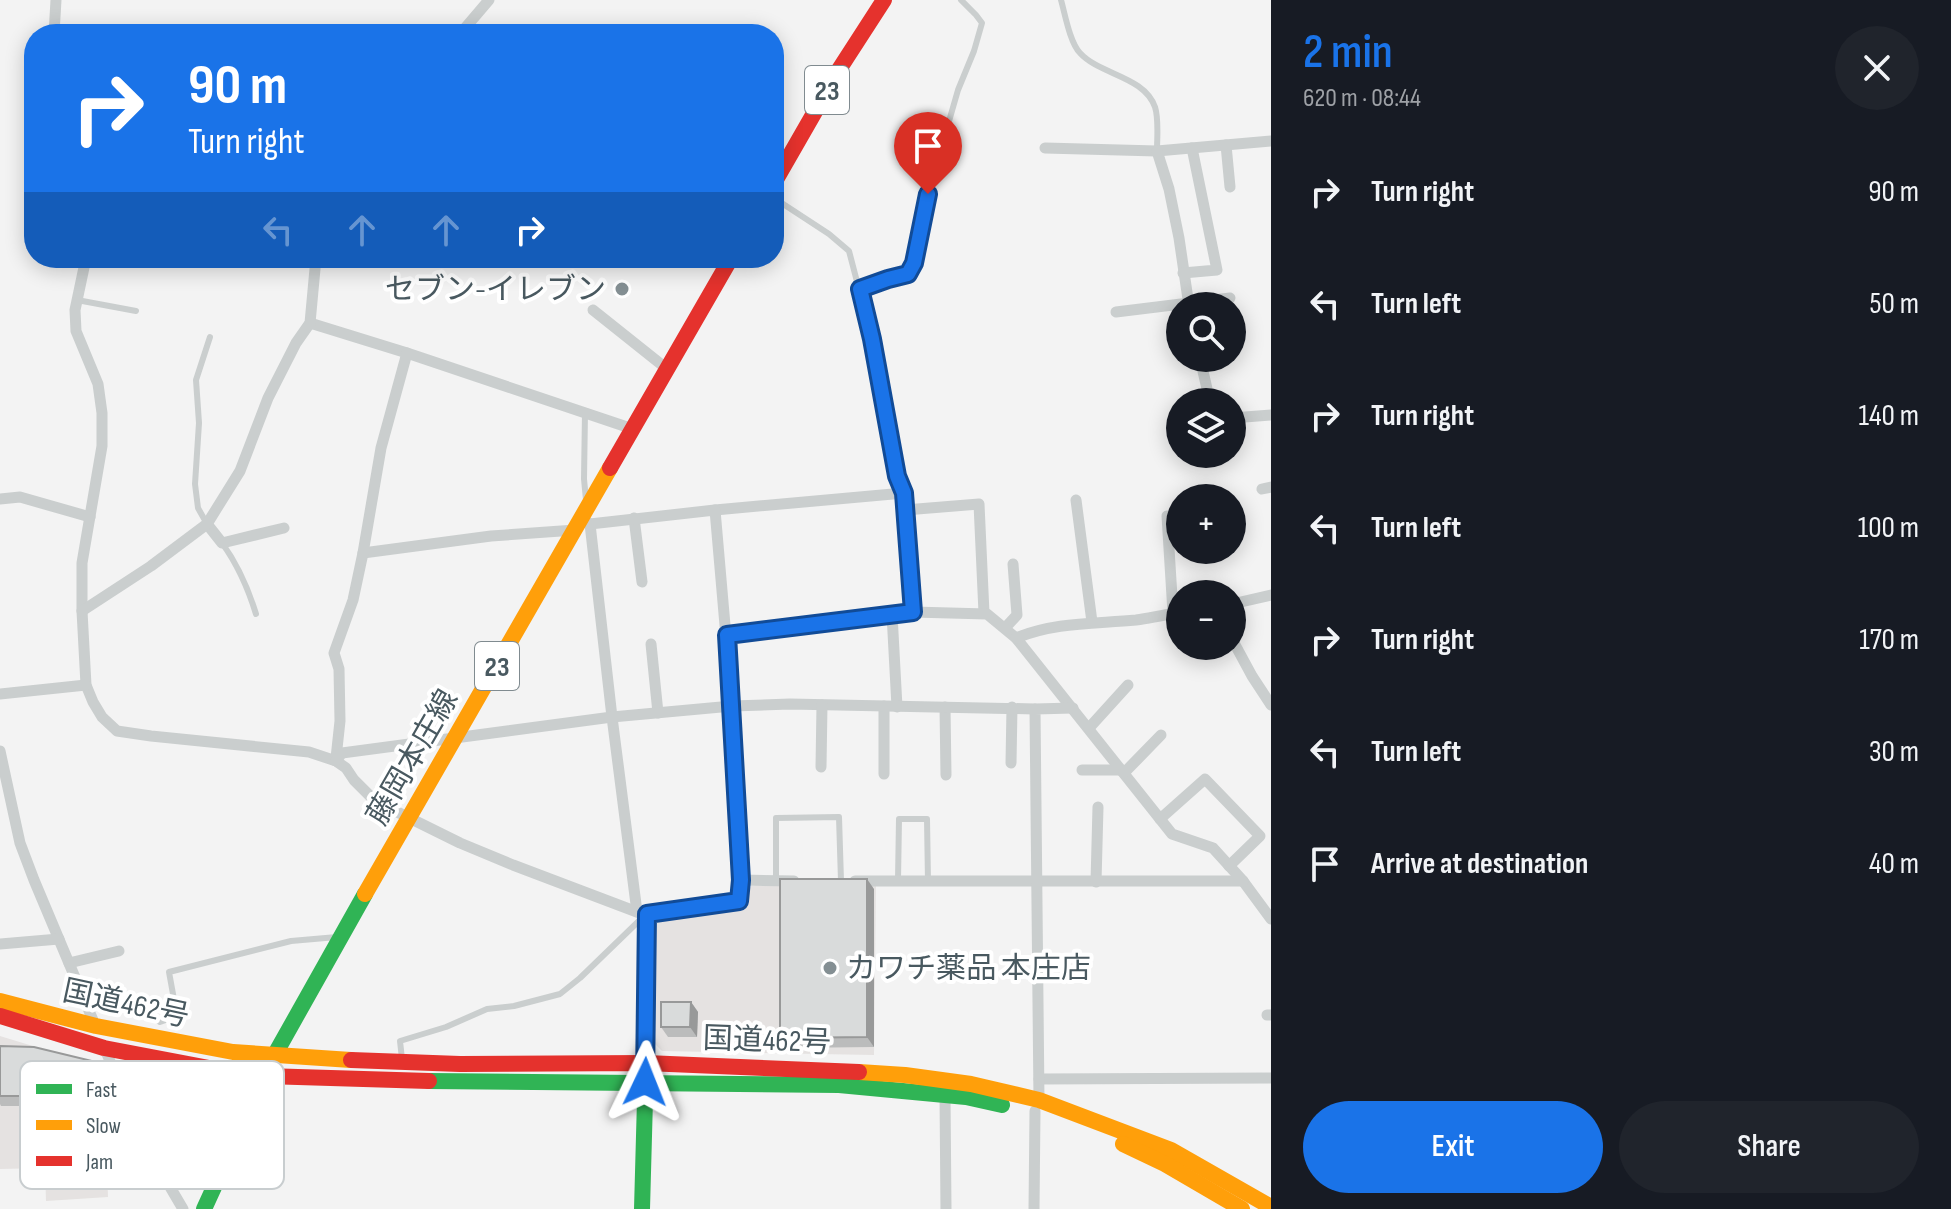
<!DOCTYPE html>
<html lang="en">
<head>
<meta charset="utf-8">
<style>
  :root { --surface:#171b24; --page:#20242c; --text:#f1f3f6; --muted:#9ea1a6; --accent:#1a73e8 }
  body { margin:0; font-family:"Sofia Sans Condensed","Noto Sans JP",sans-serif; background:var(--page); color:var(--text); height:100vh; display:flex; flex-direction:column; font-size:30px; white-space:nowrap }
  * { box-sizing:border-box; margin:0 }
  p { font-size:26px; color:var(--muted) }
  .icon { flex:none; width:44px; height:44px; fill:none; stroke:currentColor; stroke-width:2; stroke-linecap:round; stroke-linejoin:round }
  .map { position:relative; flex:1; overflow:hidden }
  .drawer { display:flex; flex-direction:column; background:var(--surface); width:680px }
  .drawer>* { flex:none }
  .guide { position:absolute; left:24px; top:24px; width:760px; height:244px; border-radius:32px; box-shadow:0 4px 20px #0003; background:#1a73e8; color:#fff; overflow:hidden }
  .controls { position:absolute; left:1166px; top:292px; display:grid; gap:16px }
  .controls a { display:grid; place-items:center; width:80px; height:80px; border-radius:50%; background:var(--surface); box-shadow:0 4px 20px #0003; font-size:40px }
  .pin { position:absolute; display:grid; place-items:center; width:68px; height:68px; color:#fff; margin:-82px -34px; border-radius:50% 50% 50% 0; rotate:-45deg; box-shadow:0 0 8px #0007 }
  .pin .icon { rotate:45deg }
  .me { position:absolute; width:88px; margin:-44px; rotate:2deg; stroke-linejoin:round; filter:drop-shadow(0 0 6px #0008) }
  .turn { display:flex; align-items:center; gap:28px; height:168px; padding:0 32px; font-size:36px }
  .turn .icon { width:104px; height:104px; stroke-width:2.5 }
  .turn b { display:block; font-size:56px; line-height:68px }
  .lanes { display:flex; align-items:center; height:76px; padding:0 32px; background:#0003; justify-content:center; gap:40px; direction:ltr }
  .lanes .off { opacity:.35 }
  .round { display:grid; place-items:center; flex:none; width:84px; height:84px; border-radius:42px; background:var(--page) }
  .summary { display:flex; align-items:center; justify-content:space-between; height:136px; padding:0 32px }
  h1 { font-size:48px; font-weight:600; line-height:60px; color:var(--accent) }
  .primary-button { display:flex; gap:16px; margin-top:auto; padding:16px 32px }
  .primary-button a { flex:1; height:92px; border-radius:48px; background:var(--accent); color:#fff; font-size:32px; font-weight:600; line-height:92px; text-align:center }
  .primary-button a+a { background:var(--page); color:var(--text) }
  ul { padding:0; list-style:none }
  li { display:flex; align-items:center; gap:24px; height:112px; padding:0 32px }
  li div { flex:1 }
  li b { display:block; font-size:30px }
  li em { font-style:normal }
  main { display:flex; flex:1; min-height:0 }
  .map>svg:first-child { display:block }
</style>
</head>
<body>
<main>
<div class="map">
<svg width="1271" height="1209" viewBox="0 0 1271 1209">
  <rect width="100%" height="100%" fill="#f3f3f3"/>
  <g fill="#e5e2e1">
    <polygon points="876,885 874,1055 662,1051 655,1044 654,923 662,916 742,907 751,886"/>
    <polygon points="0,1036 108,1069 153,1166 107,1168 108,1197 46,1201 45,1168 0,1169"/>
  </g>
  <g fill="none" stroke-linecap="round" stroke-linejoin="round">
    <g stroke="#cacece" stroke-width="6">
      <path d="M1061 0C1065 14 1070 43 1080 53 1100 75 1144 76 1155 107 1159 119 1157 137 1157 151"/>
      <polyline points="774,198 829,234 849,251 872,339 897,476 904,493"/>
      <polyline points="860,289 888,279 908,274 914,263 928,194 958,90 974,51 982,23 976,15 961,0"/>
      <polyline points="77,300 136,311"/>
      <polyline points="585,412 584,479 586,500"/>
      <polyline points="207,524 198,508 195,484 199,423 196,380 210,337"/>
      <path d="M222 543C238 565 248 588 256 614"/>
      <polyline points="898,880 899,819 927,819 928,882"/>
      <polyline points="776,881 776,818 839,817 841,881"/>
      <polyline points="86,1003 148,1013 160,1022 177,1016 169,972 291,941 337,937"/>
      <polyline points="402,1059 400,1041 446,1027 487,1009 514,1006 560,994 580,978 644,916"/>
    </g>
    <g stroke="#cacece" stroke-width="11">
      <polyline points="54,34 56,0"/>
      <polyline points="460,34 489,0"/>
      <polyline points="1226,145 1230,187"/>
      <polyline points="1045,148 1157,151 1271,141"/>
      <polyline points="1157,151 1169,189 1179,238 1189,306"/>
      <polyline points="86,258 75,310 76,331 98,384 102,413 102,446 82,563 82,611 86,685 93,702 102,717 117,731 151,736 309,752 336,761 346,768 354,780 375,801 460,843 513,865 637,912 647,914 739,901 741,880 794,881"/>
      <polyline points="711,258 725,268"/>
      <polyline points="1183,273 1217,270 1192,148"/>
      <polyline points="593,310 667,369"/>
      <polyline points="1116,312 1230,298"/>
      <polyline points="310,323 407,353 633,429"/>
      <polyline points="1200,358 1210,402"/>
      <polyline points="1232,418 1271,415"/>
      <polyline points="1262,489 1271,487"/>
      <polyline points="0,499 20,497 90,517"/>
      <polyline points="1076,500 1092,622"/>
      <polyline points="715,510 904,493 913,612"/>
      <polyline points="905,510 979,504 984,613"/>
      <polyline points="1167,516 1173,613"/>
      <polyline points="634,518 642,582"/>
      <polyline points="586,522 590,524 612,717 637,912"/>
      <polyline points="207,524 222,543 284,528"/>
      <polyline points="590,524 715,510 732,706 741,880"/>
      <polyline points="363,553 491,536 575,530"/>
      <polyline points="1232,604 1271,595"/>
      <polyline points="82,611 151,566 207,524 240,471 268,398 296,343 310,323 316,258"/>
      <polyline points="892,614 897,707"/>
      <polyline points="1005,628 1017,615 1013,564"/>
      <polyline points="727,635 913,612 987,614 1016,638 1172,834 1213,848 1243,881 1271,919"/>
      <path d="M1016 638C1055 622 1094 624 1136 620 1150 618 1165 615 1180 612"/>
      <polyline points="1232,639 1252,676 1271,705"/>
      <polyline points="651,644 658,713"/>
      <polyline points="0,694 86,685"/>
      <polyline points="884,706 884,774"/>
      <polyline points="945,707 946,775"/>
      <polyline points="1089,728 1128,685"/>
      <polyline points="0,751 20,843 34,880 95,1025"/>
      <polyline points="336,758 340,721 339,669 334,653 353,600 363,553 381,448 407,353"/>
      <polyline points="336,761 342,753 612,717 732,706 790,704 1035,709"/>
      <polyline points="1011,763 1012,707"/>
      <polyline points="821,767 822,705"/>
      <polyline points="1082,770 1122,770"/>
      <polyline points="1124,773 1161,735"/>
      <polyline points="1160,819 1205,779 1260,836 1229,866"/>
      <polyline points="855,881 1243,881"/>
      <polyline points="1096,882 1098,807"/>
      <polyline points="0,944 59,939"/>
      <polyline points="69,963 119,951"/>
      <polyline points="1267,1015 1271,1015"/>
      <polyline points="105,1049 132,1115 156,1163 183,1209"/>
      <polyline points="1039,1079 1271,1078"/>
      <polyline points="945,1095 946,1209"/>
      <polyline points="1039,1100 1035,709 1073,708"/>
      <polyline points="1034,1209 1035,1111"/>
    </g>
    <g stroke="#30b455" stroke-width="16">
      <polyline points="429,1081 839,1085 966,1097 1002,1105"/>
      <polyline points="204,1209 274,1056 365,894"/>
      <polyline points="642,1209 646,1063 647,914"/>
    </g>
    <g stroke="#ff9f0a" stroke-width="16">
      <polyline points="365,894 610,468"/>
      <polyline points="0,1001 96,1026 233,1052 351,1060"/>
      <polyline points="859,1072 905,1075 971,1084 1039,1100 1171,1150 1271,1207"/>
      <polyline points="1123,1144 1165,1164 1242,1209"/>
    </g>
    <g stroke="#e5322d" stroke-width="16">
      <polyline points="774,183 840,68 884,0"/>
      <polyline points="610,468 731,258"/>
      <polyline points="0,1016 104,1048 225,1071 265,1076 429,1081"/>
      <polyline points="351,1060 460,1064 646,1063 859,1072"/>
    </g>
  </g>
  <g fill="#bbbcbc">
    <polygon points="874,889 874,1047 787,1048 780,1038"/>
    <polygon points="691,1002 698,1012 697,1037 668,1037 661,1027"/>
    <polygon points="0,1046 99,1071 100,1106 1,1106 0,1104"/>
  </g>
  <g fill="#989999">
    <polygon points="867,879 874,889 874,1047 867,1037"/>
    <polygon points="691,1002 698,1012 697,1037 690,1027"/>
    <polygon points="92,1061 99,1071 100,1106 93,1096"/>
  </g>
  <g fill="#d9dbdb" stroke="#989999" stroke-width="2">
    <polygon points="780,879 867,879 867,1037 780,1038"/>
    <polygon points="661,1002 691,1002 690,1027 661,1027"/>
    <polygon points="0,1046 34,1047 92,1061 93,1096 0,1096"/>
  </g>
  <g fill="none" stroke-linecap="round" stroke-linejoin="round">
    <defs>
      <polyline id="route" points="645,1082 647,914 739,901 741,880 727,635 913,612 904,493 897,476 872,339 860,289 888,279 908,274 914,263 928,194"/>
    </defs>
    <use href="#route" stroke="#114b97" stroke-width="20"/>
    <use href="#route" stroke="#1a73e8" stroke-width="14"/>
  </g>
  <g fill="#848f93" stroke="#fff" stroke-width="3">
    <circle cx="622" cy="289" r="8"/>
    <circle cx="830" cy="968" r="8"/>
  </g>
  <g text-anchor="middle" stroke-width="8" stroke-linejoin="round" paint-order="stroke">
    <g fill="#fff" stroke="#808b90" stroke-width="2">
      <rect x="805" y="66" width="44" height="48" rx="6"/>
      <rect x="475" y="642" width="44" height="48" rx="6"/>
    </g>
    <g font-size="28" font-weight="bold" fill="#495960">
      <text x="827" y="100">23</text>
      <text x="497" y="676">23</text>
    </g>
    <g font-size="30" fill="#495960" stroke="#fff" text-anchor="end">
      <text x="606" y="299">セブン-イレブン</text>
      <text x="846" y="978" text-anchor="start">カワチ薬品 本庄店</text>
    </g>
    <g font-size="30" fill="#495960" stroke="#fff">
      <text transform="translate(412 757) rotate(-60)" y="10">藤岡本庄線</text>
      <text transform="translate(126 1003) rotate(12)" y="10">国道462号</text>
      <text transform="translate(767 1040) rotate(2)" y="10">国道462号</text>
    </g>
  </g>
  <rect x="20" y="1061" width="264" height="128" rx="12" fill="#fff" stroke="#c8cdcf" stroke-width="2"/>
  <rect x="36" y="1084" width="36" height="10" fill="#30b455"/>
  <rect x="36" y="1120" width="36" height="10" fill="#ff9f0a"/>
  <rect x="36" y="1156" width="36" height="10" fill="#e5322d"/>
  <g font-size="22" fill="#495960">
    <text x="86" y="1097">Fast</text>
    <text x="86" y="1133">Slow</text>
    <text x="86" y="1169">Jam</text>
  </g>
</svg>
<div class="controls">
<a><svg class="icon" aria-label="search" viewBox="0 0 24 24"><circle cx="10" cy="10" r="6"/><path d="M15 15l6 6"/></svg></a>
<a><svg class="icon" aria-label="layers" viewBox="0 0 24 24"><path d="M12 4l9 5-9 5-9-5zM3 14l9 5 9-5"/></svg></a>
<a>+</a>
<a>−</a>
</div>
<div class="pin" style="left:928px;top:194px;background:#d93025"><svg class="icon" aria-label="arrive" viewBox="0 0 24 24"><path d="M6 21V4h12l-3 4 3 4H6"/></svg></div>
<svg class="me" style="left:645px;top:1082px" viewBox="-20 -20 40 40"><path d="M0-17L14 15 0 8-14 15z" fill="#1a73e8" stroke="#fff" stroke-width="4"/></svg>
<div class="guide">
<div class="turn"><svg class="icon" aria-label="right" viewBox="0 0 24 24"><path d="M7 20v-9h11M14 6l5 5-5 5"/></svg><div><b>90 m</b>Turn right</div></div>
<div class="lanes"><svg class="icon off" aria-label="left" viewBox="0 0 24 24"><path d="M17 20v-9H6M10 6l-5 5 5 5"/></svg><svg class="icon off" aria-label="ahead" viewBox="0 0 24 24"><path d="M12 20V5M6 11l6-6 6 6"/></svg><svg class="icon off" aria-label="ahead" viewBox="0 0 24 24"><path d="M12 20V5M6 11l6-6 6 6"/></svg><svg class="icon" aria-label="right" viewBox="0 0 24 24"><path d="M7 20v-9h11M14 6l5 5-5 5"/></svg></div>
</div>
</div>
<section class="drawer">
<div class="summary"><div><h1>2 min</h1><p>620 m · 08:44</p></div><a class="round"><svg class="icon" aria-label="close" viewBox="0 0 24 24"><path d="M6 6l12 12M18 6L6 18"/></svg></a></div>
<ul>
<li><svg class="icon" aria-label="right" viewBox="0 0 24 24"><path d="M7 20v-9h11M14 6l5 5-5 5"/></svg><div><b>Turn right</b></div><em>90 m</em></li>
<li><svg class="icon" aria-label="left" viewBox="0 0 24 24"><path d="M17 20v-9H6M10 6l-5 5 5 5"/></svg><div><b>Turn left</b></div><em>50 m</em></li>
<li><svg class="icon" aria-label="right" viewBox="0 0 24 24"><path d="M7 20v-9h11M14 6l5 5-5 5"/></svg><div><b>Turn right</b></div><em>140 m</em></li>
<li><svg class="icon" aria-label="left" viewBox="0 0 24 24"><path d="M17 20v-9H6M10 6l-5 5 5 5"/></svg><div><b>Turn left</b></div><em>100 m</em></li>
<li><svg class="icon" aria-label="right" viewBox="0 0 24 24"><path d="M7 20v-9h11M14 6l5 5-5 5"/></svg><div><b>Turn right</b></div><em>170 m</em></li>
<li><svg class="icon" aria-label="left" viewBox="0 0 24 24"><path d="M17 20v-9H6M10 6l-5 5 5 5"/></svg><div><b>Turn left</b></div><em>30 m</em></li>
<li><svg class="icon" aria-label="arrive" viewBox="0 0 24 24"><path d="M6 21V4h12l-3 4 3 4H6"/></svg><div><b>Arrive at destination</b></div><em>40 m</em></li>
</ul>
<div class="primary-button"><a>Exit</a><a>Share</a></div>
</section>
</main>
</body>
</html>
